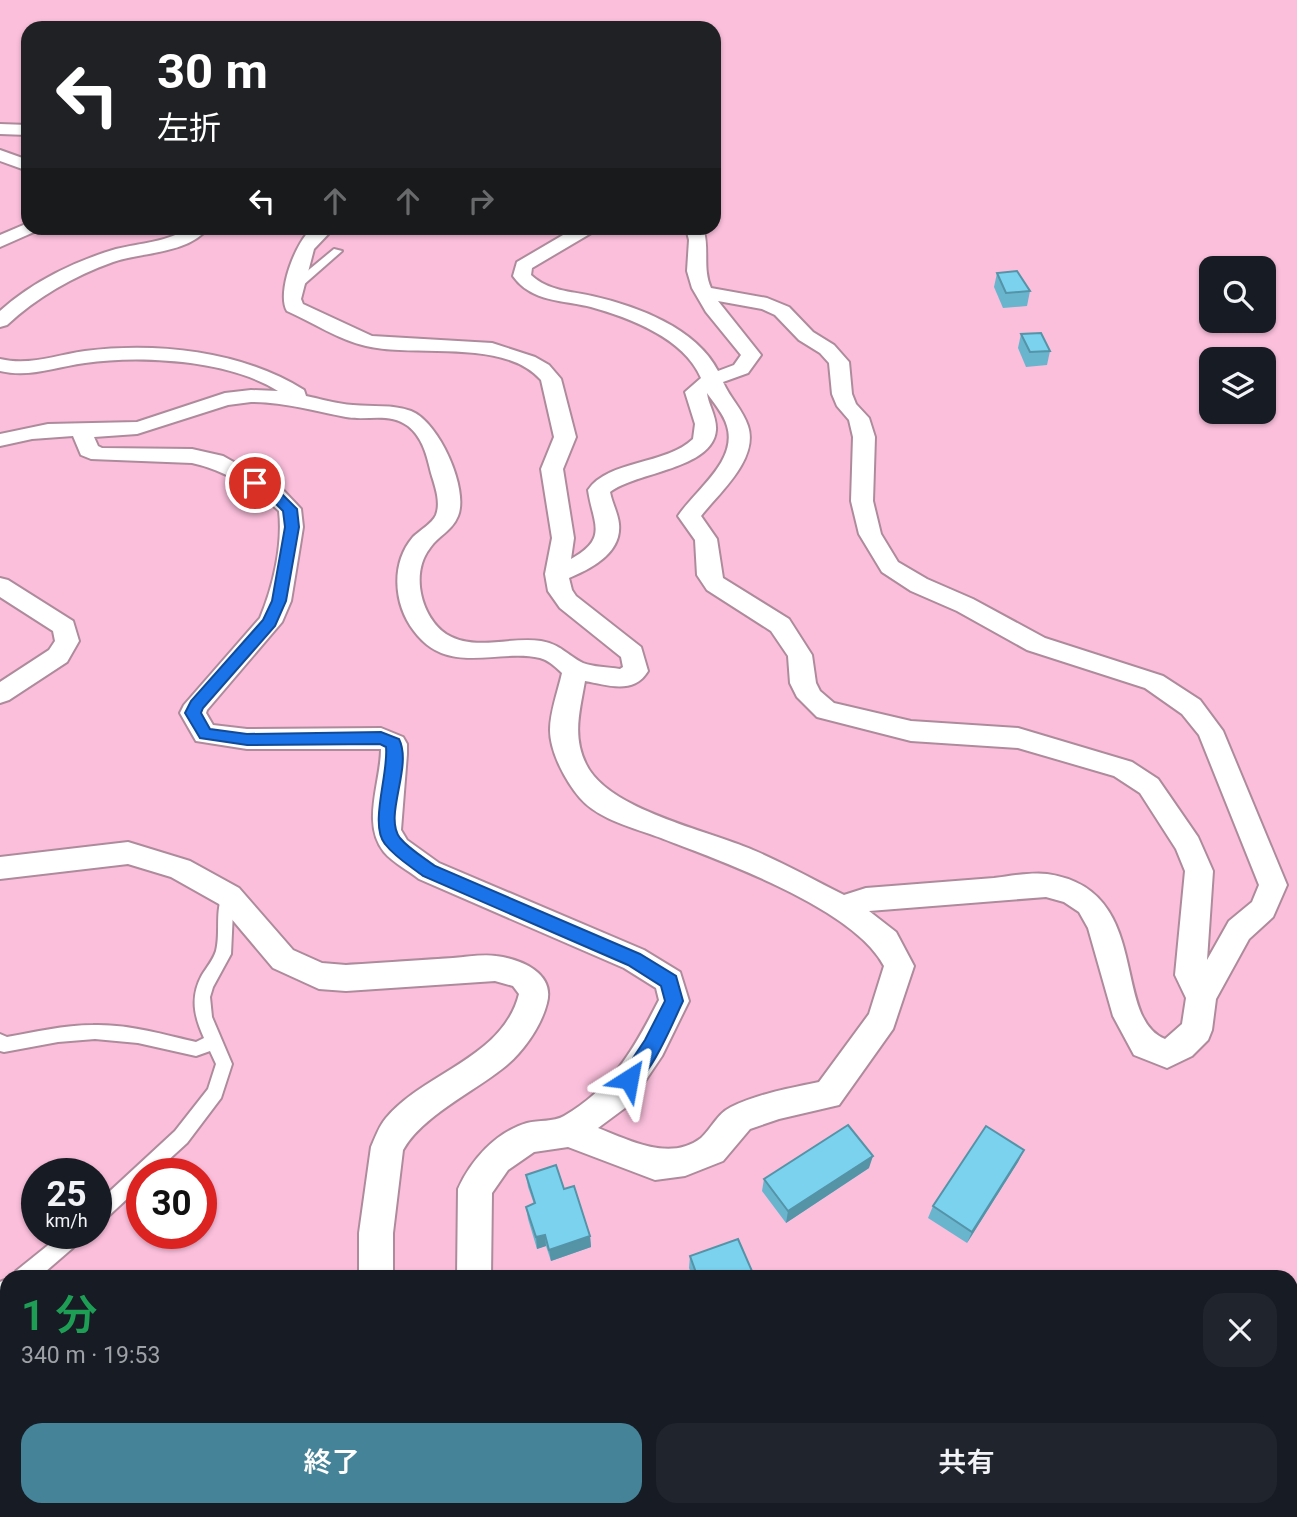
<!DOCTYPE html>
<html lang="ja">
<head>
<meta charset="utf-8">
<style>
  :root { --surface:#171b24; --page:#20242c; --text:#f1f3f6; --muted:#9ea1a6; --accent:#458398 }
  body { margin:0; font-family:Roboto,"Noto Sans JP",sans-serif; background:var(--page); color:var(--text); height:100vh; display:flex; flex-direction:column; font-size:26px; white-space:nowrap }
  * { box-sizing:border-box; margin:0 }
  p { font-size:23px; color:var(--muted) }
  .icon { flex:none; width:38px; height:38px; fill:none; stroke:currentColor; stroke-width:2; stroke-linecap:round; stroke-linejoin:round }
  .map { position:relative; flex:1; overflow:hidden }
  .panel { position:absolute; left:0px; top:1270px; width:1298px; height:247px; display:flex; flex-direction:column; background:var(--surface); border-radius:21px 21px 0 0; box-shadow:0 2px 5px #0004 }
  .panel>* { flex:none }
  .hud { position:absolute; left:21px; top:21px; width:700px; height:214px; border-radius:21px; box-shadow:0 2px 5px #0004; background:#202124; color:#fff; overflow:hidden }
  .controls { position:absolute; left:1199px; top:256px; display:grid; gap:14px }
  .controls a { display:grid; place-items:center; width:77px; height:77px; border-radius:14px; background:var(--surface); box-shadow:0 2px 5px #0004; font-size:35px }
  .speed { position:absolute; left:21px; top:1158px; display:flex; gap:14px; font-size:35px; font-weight:700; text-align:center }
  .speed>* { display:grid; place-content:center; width:91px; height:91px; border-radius:50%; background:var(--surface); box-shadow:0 2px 5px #0004; line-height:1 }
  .speed small { font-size:18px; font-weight:400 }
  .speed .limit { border:10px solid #d22; background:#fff; color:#111 }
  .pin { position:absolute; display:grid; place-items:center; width:60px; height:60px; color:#fff; margin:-30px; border:4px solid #fff; border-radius:50%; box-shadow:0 2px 7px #0007 }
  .me { position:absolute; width:77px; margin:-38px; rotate:34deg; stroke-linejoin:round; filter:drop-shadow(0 0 5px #0008) }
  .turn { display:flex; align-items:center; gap:24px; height:147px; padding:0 21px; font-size:32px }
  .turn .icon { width:91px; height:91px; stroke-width:2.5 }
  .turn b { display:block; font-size:49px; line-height:60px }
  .lanes { display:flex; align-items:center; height:66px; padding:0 21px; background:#0003; justify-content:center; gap:35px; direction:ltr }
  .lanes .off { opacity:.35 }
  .round { display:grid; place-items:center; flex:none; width:74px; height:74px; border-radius:21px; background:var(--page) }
  .head { display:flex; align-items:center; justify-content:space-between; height:119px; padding:0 21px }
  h1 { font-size:42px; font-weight:600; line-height:52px; color:#1e9e55 }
  .cta { display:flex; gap:14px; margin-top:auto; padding:14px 21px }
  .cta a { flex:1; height:80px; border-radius:21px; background:var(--accent); color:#fff; font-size:28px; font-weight:600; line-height:80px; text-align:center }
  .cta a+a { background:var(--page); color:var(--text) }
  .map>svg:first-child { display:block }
</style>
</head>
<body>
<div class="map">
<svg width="1297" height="1517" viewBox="0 0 1297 1517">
  <rect width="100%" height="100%" fill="#fee6f1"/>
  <path fill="#fbbfdc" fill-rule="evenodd" d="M0 0H1297V1517H0ZM28 28H714V228H28ZM1211 268H1264V320H1211ZM1211 359H1264V411H1211ZM37 1174H96V1234H37ZM142 1174H201V1234H142ZM7 1278H1292V1510H7Z"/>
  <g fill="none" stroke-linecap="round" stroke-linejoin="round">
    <defs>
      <g id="service">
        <polygon points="334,249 342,251 301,287 293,287 293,283"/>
        <path d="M229 890 234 892 237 896 233 911 231 954 213 987 210 997 212 1017 232 1064 221 1098 187 1143 153 1174H142V1185L102 1222 96 1225V1204L175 1131 208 1089 216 1064 210 1051 196 1056 138 1043 95 1039 58 1042 4 1052 0 1051V1034L7 1037C36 1032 64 1025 93 1025 128 1024 162 1034 196 1042L204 1038C194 1016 190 997 202 975 207 967 213 960 216 951 221 931 214 911 224 892Z"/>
        <polygon points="62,1234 85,1234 82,1240 38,1278 14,1278 16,1271"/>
        <polygon points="7,1279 7,1298 0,1301 0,1282"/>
      </g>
      <g id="minor">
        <polygon points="0,124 28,125 28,135 0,134"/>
        <polygon points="0,150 28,160 28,171 0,161"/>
        <polygon points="28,223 28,228 36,228 34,232 0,247 0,235"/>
        <path d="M189 228H208C188 254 142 252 113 262 74 276 37 297 7 325L0 327V311C32 282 75 261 116 249 140 243 168 242 189 228Z"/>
        <path d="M313 228H334L314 249 301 299 303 304 372 336 492 343 535 357 549 365 561 379 576 437 563 469 574 538 571 559C609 538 593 524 588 490 608 460 666 465 693 439L695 424 685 392 701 378C684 338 630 318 591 307 563 300 531 302 513 276L517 262 575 228H595L593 232 532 268 531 275C548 291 570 291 592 296 637 306 696 328 718 371L734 365 741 355 706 312 692 288 687 271 689 240 686 228H703C710 248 702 268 711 288L767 298 789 307 813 332 834 345 849 362 852 394 856 404 869 418 875 437 873 501 881 534 898 562 927 579 973 599 1045 638 1163 676 1200 700 1223 731 1287 885 1273 917 1249 939 1216 999 1212 1030 1208 1040 1192 1056 1167 1068 1134 1055 1113 1016 1088 928 1079 912 1064 902 1046 897 869 911 896 932 914 966 893 1029 839 1105 779 1119 750 1129 723 1161 685 1176 655 1180 568 1147 534 1152 508 1170 492 1193 491 1278H457L458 1189C471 1160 496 1132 527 1123 538 1120 554 1122 564 1116 612 1088 634 1049 659 1000L656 988 624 968 419 879C408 870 393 863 384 852 361 823 381 782 381 749H247L196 741 180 713 184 705 260 618C273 587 283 545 279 511 257 490 222 469 192 463L91 459 81 455 73 436 32 439 0 446V434L48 424 137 422 225 393 251 390 278 391C229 360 141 355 85 363 55 367 30 378 0 371V359C30 366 56 355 85 351 157 342 242 351 304 390L306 396C321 399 337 404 353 405 373 407 392 404 411 411 439 422 469 489 458 516 452 531 438 536 430 548 410 573 421 617 446 634 474 652 511 636 541 641 560 644 567 655 583 663 593 667 608 667 620 669L623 667 621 657 560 608 548 591 545 574 552 538 541 469 554 437 541 380C504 338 417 358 366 346 339 340 312 322 287 311 276 293 296 240 313 228ZM718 301 762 309 775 315 799 340 820 353 829 363 832 394 837 406 849 420 853 437 851 501 859 534 882 572 911 591 957 611 1027 650 1145 688 1182 714 1199 735 1259 885 1252 902 1229 921 1207 960 1213 871 1198 837 1158 779 1132 762 1018 728 911 721 834 703 820 691 816 683 812 655 789 619 723 578 717 539 701 516C719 493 759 459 748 426 743 410 730 398 723 382L748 373 761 355ZM707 393C713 402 724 414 727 426 738 461 695 490 678 516L695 540 697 575 707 590 771 631 788 656 790 683 797 697 817 717 911 741 1018 748 1114 776 1140 793 1176 849 1185 871 1175 975 1186 998 1182 1024 1165 1039C1110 1017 1154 889 1047 874 1031 872 1010 876 994 878 951 881 909 885 866 888L844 895C814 880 784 863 753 850 707 830 608 810 586 764 572 736 580 710 585 681 607 685 634 695 648 671L641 647 576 596 572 590 569 578C591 569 622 553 619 524 618 513 612 503 610 492 636 472 713 469 716 430 717 417 708 404 707 393ZM251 402C284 402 314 411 346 417 368 421 389 412 408 426 423 438 427 456 431 473 435 486 441 502 436 515 432 524 420 530 413 537 390 564 394 605 414 631 448 677 498 648 540 658 548 660 556 667 562 673 558 691 550 712 550 730 550 752 566 782 580 798 599 820 635 828 661 838 721 861 854 908 884 966L869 1014 819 1082C789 1088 758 1094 731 1107 718 1113 711 1129 701 1138 670 1162 629 1140 598 1128L629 1105 662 1056 689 1001 680 972 644 950 439 863 407 840 401 830 407 754V744L403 737 381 728 247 729 213 725 206 713 207 710 282 622 291 601 300 546 303 527 301 509 282 489 223 456 192 449 102 448 98 446 94 437 137 434 228 405Z"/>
        <polygon points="0,578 8,580 73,621 79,641 67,662 9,700 0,703 0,682 49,650 55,641 53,631 0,597"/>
        <path d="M128 842 190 861 239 888 293 950 322 963 346 965C382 963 418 960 453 958 467 957 483 954 496 956 521 959 555 973 547 1003 541 1027 522 1054 502 1069 473 1092 421 1117 403 1150L393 1233V1278H359V1233L371 1147C375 1138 379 1126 386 1118 425 1072 503 1058 519 994L513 986 495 981 346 991 319 989 273 968 219 904 171 877 128 864 0 879V857Z"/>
        <polygon points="477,1510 515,1510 516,1517 478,1517"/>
      </g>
    </defs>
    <use href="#service" stroke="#ae8b9b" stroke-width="4"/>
    <use href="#minor" stroke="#ae8b9b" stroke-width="4"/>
    <use href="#service" fill="#fff" fill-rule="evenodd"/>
    <use href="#minor" fill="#fff" fill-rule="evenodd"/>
  </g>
  <g fill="#69b5ce">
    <polygon points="997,273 1030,291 1027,306 1003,308 994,287"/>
    <polygon points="1021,334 1050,351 1047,365 1026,367 1018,348"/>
    <polygon points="1024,1150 1018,1162 967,1243 928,1218 933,1206"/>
    <polygon points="869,1168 786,1223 762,1191 764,1179"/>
    <polygon points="526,1175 564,1189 590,1236 591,1247 551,1261 546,1246 537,1249 528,1219 526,1207 534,1204 528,1187"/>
    <polygon points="690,1256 755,1278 693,1278 689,1268"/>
  </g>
  <g fill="#5593a7">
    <polygon points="1024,1150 1018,1162 967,1243 972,1232"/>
    <polygon points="873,1156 869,1168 786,1223 788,1211"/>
    <polygon points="545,1235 546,1246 537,1249 536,1237"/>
    <polygon points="590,1236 591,1247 551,1261 549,1250"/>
  </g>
  <g fill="#7ad2ef" stroke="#5593a7" stroke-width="2">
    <polygon points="1017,271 1030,291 1006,293 997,273"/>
    <polygon points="1041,333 1050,351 1030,352 1021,334"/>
    <polygon points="848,1125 873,1156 788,1211 764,1179"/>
    <polygon points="986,1126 1024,1150 972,1232 933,1206"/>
    <polygon points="556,1165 564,1189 574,1186 590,1236 549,1250 545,1235 536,1237 526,1207 535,1203 526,1175"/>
    <polygon points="738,1239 755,1278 698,1278 690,1256"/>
  </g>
  <path fill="#1a73e8" stroke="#114b97" stroke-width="2" d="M255 479 279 491 297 509 299 527 286 601 275 626 203 708 201 713 210 729 247 734 381 732 399 739C413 767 383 816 400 838 409 849 423 857 435 866L640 954 676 976 683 1001C673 1022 650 1080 629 1087L622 1085 619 1079 645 1040 665 1001 661 986 628 965 423 876C410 866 395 857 385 844 369 825 389 772 386 747L380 744 247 745 200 738 185 713 191 701 263 620 272 601 285 527 283 511 269 497 250 486 249 483Z"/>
</svg>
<div class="controls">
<a><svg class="icon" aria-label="search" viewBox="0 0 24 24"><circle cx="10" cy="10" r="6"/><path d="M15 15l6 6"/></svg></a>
<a><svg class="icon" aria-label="layers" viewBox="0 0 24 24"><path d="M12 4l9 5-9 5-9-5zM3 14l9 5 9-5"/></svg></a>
</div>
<div class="speed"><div>25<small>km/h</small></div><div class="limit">30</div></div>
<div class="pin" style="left:255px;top:483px;background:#d93025"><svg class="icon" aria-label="arrive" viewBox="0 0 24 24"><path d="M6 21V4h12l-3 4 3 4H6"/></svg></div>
<svg class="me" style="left:629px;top:1079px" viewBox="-20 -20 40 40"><path d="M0-17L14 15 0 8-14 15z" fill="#1a73e8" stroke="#fff" stroke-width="4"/></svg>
<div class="hud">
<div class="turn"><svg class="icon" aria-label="left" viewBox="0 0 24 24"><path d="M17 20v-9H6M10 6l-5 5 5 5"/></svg><div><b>30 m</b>左折</div></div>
<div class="lanes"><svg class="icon" aria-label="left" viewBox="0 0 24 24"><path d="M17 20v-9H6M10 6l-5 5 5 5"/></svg><svg class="icon off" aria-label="ahead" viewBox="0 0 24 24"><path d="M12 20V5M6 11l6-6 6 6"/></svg><svg class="icon off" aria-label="ahead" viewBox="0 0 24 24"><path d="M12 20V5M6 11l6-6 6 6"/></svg><svg class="icon off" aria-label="right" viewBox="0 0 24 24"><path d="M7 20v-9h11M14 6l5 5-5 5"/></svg></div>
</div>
<section class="panel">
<div class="head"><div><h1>1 分</h1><p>340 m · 19:53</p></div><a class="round"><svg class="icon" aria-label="close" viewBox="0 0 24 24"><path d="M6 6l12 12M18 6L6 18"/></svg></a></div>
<div class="cta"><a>終了</a><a>共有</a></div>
</section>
</div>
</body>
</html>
